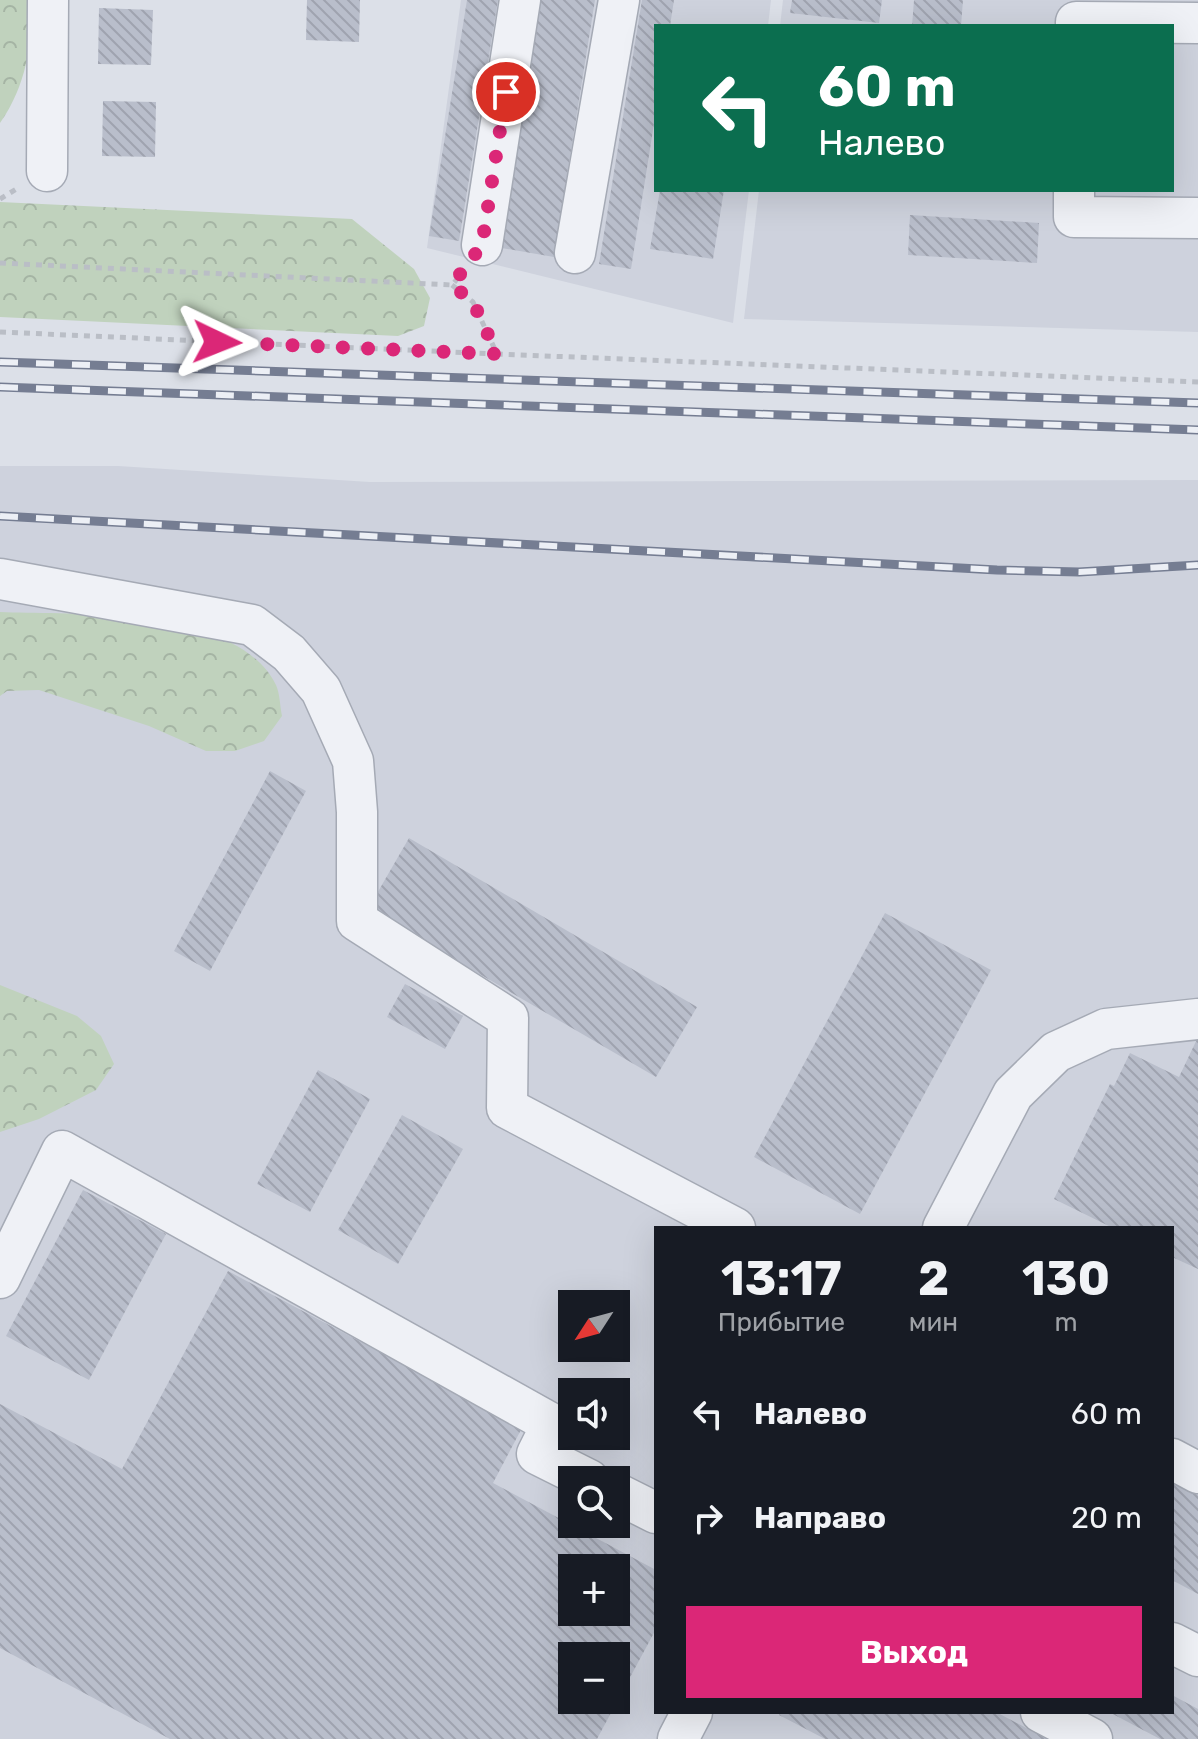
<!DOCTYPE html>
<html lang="ru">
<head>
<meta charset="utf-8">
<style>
  :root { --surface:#171b24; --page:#242831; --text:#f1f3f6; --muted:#9ea1a6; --accent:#db2777 }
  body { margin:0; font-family:Rubik,sans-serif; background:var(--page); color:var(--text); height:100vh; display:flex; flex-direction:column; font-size:30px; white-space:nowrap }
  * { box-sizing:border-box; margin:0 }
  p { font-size:26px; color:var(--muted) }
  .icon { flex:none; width:44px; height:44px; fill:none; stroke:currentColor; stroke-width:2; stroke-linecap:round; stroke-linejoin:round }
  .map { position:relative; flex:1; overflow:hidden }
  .details { position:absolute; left:654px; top:1226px; width:520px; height:488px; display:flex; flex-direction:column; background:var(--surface); border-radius:0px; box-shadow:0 8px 32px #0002 }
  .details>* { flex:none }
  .guide { position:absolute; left:654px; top:24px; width:520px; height:168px; border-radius:0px; box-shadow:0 8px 32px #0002; background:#0b6e4f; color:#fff; overflow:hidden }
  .needle { width:52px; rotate:234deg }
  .fabs { position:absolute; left:558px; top:1290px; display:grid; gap:16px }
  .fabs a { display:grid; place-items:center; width:72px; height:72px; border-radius:0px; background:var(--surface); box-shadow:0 8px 32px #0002; font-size:40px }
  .pin { position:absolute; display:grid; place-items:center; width:68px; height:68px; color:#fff; margin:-34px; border:4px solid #fff; border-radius:50%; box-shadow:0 2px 8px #0007 }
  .me { position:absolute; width:88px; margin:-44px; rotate:92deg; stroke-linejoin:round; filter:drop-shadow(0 0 6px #0008) }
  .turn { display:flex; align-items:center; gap:28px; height:168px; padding:0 32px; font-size:36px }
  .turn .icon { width:104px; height:104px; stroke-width:2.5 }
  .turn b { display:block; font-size:56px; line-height:68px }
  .eta { display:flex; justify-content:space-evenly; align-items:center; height:136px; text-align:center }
  .eta b { font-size:48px; font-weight:700; line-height:56px }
  .action { display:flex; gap:16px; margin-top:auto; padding:16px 32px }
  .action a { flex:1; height:92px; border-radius:0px; background:var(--accent); color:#fff; font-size:32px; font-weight:700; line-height:92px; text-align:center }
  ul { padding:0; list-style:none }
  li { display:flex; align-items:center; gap:24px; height:104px; padding:0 32px }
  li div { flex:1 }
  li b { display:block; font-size:30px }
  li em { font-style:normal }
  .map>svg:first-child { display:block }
</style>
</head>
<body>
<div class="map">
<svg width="1198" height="1739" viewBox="0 0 1198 1739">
  <defs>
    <pattern id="forest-crowns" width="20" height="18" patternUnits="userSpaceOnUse" patternTransform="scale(2)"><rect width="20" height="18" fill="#c0d2bd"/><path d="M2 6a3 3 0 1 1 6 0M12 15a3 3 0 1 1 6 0" fill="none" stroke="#a5b4a4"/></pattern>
    <pattern id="building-back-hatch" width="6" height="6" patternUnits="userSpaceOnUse" patternTransform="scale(2)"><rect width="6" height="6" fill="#b9becb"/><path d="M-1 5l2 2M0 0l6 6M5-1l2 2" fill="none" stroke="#9fa3af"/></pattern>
  </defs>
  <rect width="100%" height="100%" fill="#dce0e8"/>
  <g fill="#ced2dd" fill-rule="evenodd">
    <polygon points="461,0 771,0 768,26 656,26 656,190 749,190 733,323 427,248"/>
    <polygon points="783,0 1198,0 1198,332 744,319 759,190 1172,190 1172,26 780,26"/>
    <path d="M0 466H118L370 482 1198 480V1739H0ZM656 1228H1172V1712H656ZM572 1304H616V1348H572ZM572 1392H616V1436H572ZM572 1480H616V1524H572ZM572 1568H616V1612H572ZM572 1656H616V1700H572Z"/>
  </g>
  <g fill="url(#forest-crowns)">
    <path d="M0 0H33C31 46 27 84 0 123Z"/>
    <polygon points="0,202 352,219 414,269 430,298 424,326 398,336 0,317"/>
    <path d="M0 612C74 615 237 606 276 685 280 694 280 706 282 716L264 741 235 751H206L149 726 39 690 7 691 0 696Z"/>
    <polygon points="0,985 77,1016 101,1036 114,1064 96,1090 39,1119 0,1132"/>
  </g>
  <g fill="url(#building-back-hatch)" fill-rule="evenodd">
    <polygon points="307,0 360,0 359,42 306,40"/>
    <polygon points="467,0 498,0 459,241 429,236"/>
    <polygon points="536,0 595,0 554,257 496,247"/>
    <polygon points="642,0 674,0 670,26 656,26 656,111 631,269 599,264"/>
    <polygon points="792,0 882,0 879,23 790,13"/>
    <polygon points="914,0 963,0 961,26 912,26"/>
    <polygon points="99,8 153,10 151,65 98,64"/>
    <polygon points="103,101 156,102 155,157 102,156"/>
    <polygon points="660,190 724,190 713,259 650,249"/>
    <polygon points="910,215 1039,223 1037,263 908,255"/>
    <polygon points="270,771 306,791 210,971 174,951"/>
    <polygon points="409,838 697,1007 656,1077 368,909"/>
    <polygon points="885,913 991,970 860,1214 754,1157"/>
    <polygon points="405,984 463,1016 445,1049 387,1017"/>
    <polygon points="1198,1037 1198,1269 1172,1257 1172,1228 1113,1228 1054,1199 1110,1084 1114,1086 1130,1053 1179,1077"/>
    <polygon points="318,1070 370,1099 310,1212 257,1184"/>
    <polygon points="402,1115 463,1149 398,1264 338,1230"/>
    <polygon points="83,1190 166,1234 89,1380 6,1336"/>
    <path d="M228 1271 522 1428 493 1483 656 1570V1629L597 1739H170L0 1648V1404L122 1469ZM572 1568H616V1612H572ZM572 1656H616V1700H572Z"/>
    <polygon points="1172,1481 1198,1495 1198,1594 1172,1580"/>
    <polygon points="1172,1695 1198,1709 1198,1739 1160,1739 1109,1712 1172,1712"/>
    <polygon points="781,1712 996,1712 1047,1739 825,1739 779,1715"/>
  </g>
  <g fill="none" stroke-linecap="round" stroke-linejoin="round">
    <defs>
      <g id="minor">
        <polyline points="1076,26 1076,22 1198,23"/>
        <polyline points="47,171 48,0"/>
        <polyline points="1074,190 1074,217 1198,218"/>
        <polyline points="482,245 520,0"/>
        <polyline points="575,253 619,0"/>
        <polyline points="0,579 252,625 289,653 321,690 353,761 357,812 357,921 508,1018 507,1108 735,1228"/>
        <polyline points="943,1228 1013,1094 1056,1052 1106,1029 1198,1019"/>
        <polyline points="0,1278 62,1151 552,1424 537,1454 589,1480"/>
        <polyline points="1172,1459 1198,1473"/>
        <polyline points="616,1493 656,1513"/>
        <polyline points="1172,1643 1198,1656"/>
        <polyline points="1041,1712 1092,1739"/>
        <polyline points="678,1739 692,1712"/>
      </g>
    </defs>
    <use href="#minor" stroke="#a5aab5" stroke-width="43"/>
    <g stroke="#babec6" stroke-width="5" stroke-dasharray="6 6" stroke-linecap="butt">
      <polyline points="0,199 18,188"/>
      <polyline points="0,263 452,285 463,272"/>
      <polyline points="452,285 473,302 497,354 1198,382"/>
      <polyline points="0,332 497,354"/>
    </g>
    <use href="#minor" stroke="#eff1f6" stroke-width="40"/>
    <defs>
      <g id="rail">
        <polyline points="0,362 1198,403"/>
        <polyline points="0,387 1198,430"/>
        <polyline points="0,516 997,570 1079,572 1198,565"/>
      </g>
    </defs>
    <use href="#rail" stroke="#757d92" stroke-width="9"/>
    <use href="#rail" stroke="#eceff5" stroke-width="6" stroke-dasharray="18" stroke-linecap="butt"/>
  </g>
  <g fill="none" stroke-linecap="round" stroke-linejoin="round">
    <polyline stroke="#db2777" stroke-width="14" stroke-dasharray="0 25.2" points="217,342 497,354 473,302 452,285 482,245 506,92"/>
  </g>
</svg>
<div class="fabs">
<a><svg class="needle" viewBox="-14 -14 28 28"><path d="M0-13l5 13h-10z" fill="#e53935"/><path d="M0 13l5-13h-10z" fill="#9ea1a6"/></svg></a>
<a><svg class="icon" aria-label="sound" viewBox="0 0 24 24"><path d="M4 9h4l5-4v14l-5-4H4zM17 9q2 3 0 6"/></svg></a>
<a><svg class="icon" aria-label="search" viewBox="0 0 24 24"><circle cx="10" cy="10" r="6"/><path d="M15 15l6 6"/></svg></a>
<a>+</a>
<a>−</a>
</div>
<div class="pin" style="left:506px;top:92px;background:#d93025"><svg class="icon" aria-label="arrive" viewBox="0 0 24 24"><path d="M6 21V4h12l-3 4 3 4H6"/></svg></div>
<svg class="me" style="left:217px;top:342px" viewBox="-20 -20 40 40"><path d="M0-17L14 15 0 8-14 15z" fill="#db2777" stroke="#fff" stroke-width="4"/></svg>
<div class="guide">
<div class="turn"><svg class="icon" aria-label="left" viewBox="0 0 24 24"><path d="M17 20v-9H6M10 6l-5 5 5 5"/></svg><div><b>60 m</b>Налево</div></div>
</div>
<section class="details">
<div class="eta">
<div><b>13:17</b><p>Прибытие</p></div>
<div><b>2</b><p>мин</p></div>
<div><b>130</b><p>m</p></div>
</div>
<ul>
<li><svg class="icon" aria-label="left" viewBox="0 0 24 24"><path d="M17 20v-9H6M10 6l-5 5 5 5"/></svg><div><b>Налево</b></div><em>60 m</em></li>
<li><svg class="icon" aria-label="right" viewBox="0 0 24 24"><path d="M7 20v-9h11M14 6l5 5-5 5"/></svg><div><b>Направо</b></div><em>20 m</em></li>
</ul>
<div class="action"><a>Выход</a></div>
</section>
</div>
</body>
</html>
